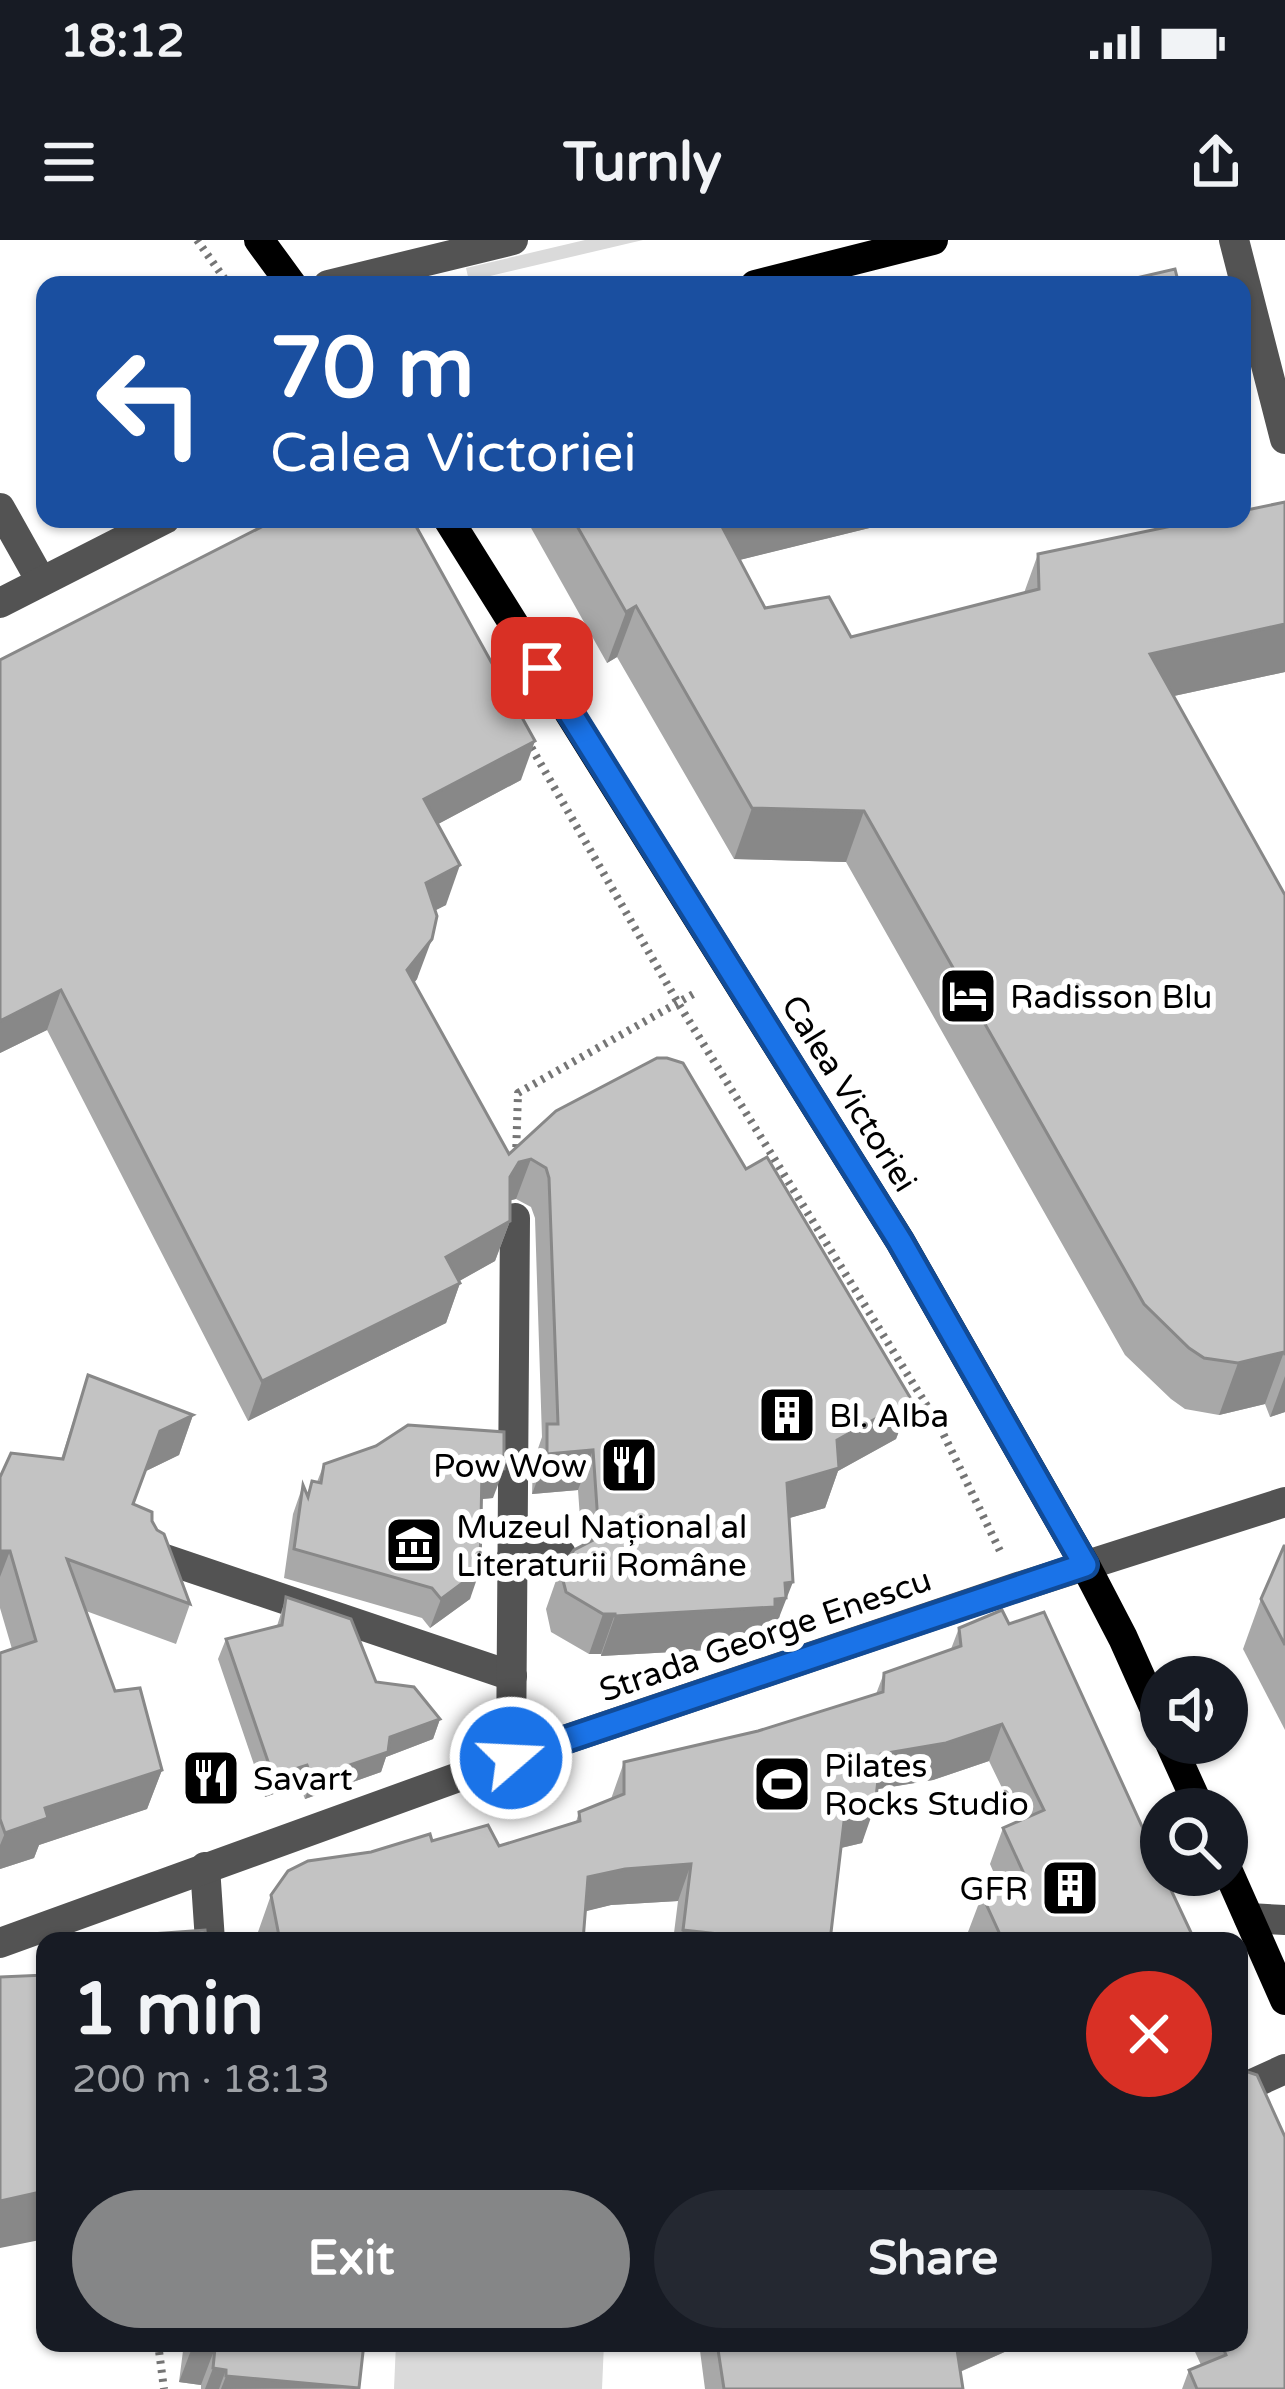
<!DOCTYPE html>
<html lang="en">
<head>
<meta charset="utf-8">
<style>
  :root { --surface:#171b24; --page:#242831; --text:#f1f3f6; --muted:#9ea1a6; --accent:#858687 }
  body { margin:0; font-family:"Varela Round",sans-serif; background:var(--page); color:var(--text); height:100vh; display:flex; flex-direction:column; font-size:45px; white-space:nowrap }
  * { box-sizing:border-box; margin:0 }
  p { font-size:39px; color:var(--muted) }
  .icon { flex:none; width:66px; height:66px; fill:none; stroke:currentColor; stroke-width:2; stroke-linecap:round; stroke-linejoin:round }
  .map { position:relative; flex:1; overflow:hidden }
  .side { position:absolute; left:36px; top:1692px; width:1212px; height:420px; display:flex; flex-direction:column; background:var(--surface); border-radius:24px; box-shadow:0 3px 9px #0004 }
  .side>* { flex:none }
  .hud { position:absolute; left:36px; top:36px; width:1215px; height:252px; border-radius:24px; box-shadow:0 3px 9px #0004; background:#1a4fa0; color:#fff; overflow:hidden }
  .buttons { position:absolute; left:1140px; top:1416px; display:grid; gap:24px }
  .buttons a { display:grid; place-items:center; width:108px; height:108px; border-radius:50%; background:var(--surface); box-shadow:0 3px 9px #0004; font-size:60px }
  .pin { position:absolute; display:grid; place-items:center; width:102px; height:102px; color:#fff; margin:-51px; border-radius:24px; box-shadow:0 6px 18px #0006 }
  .me { position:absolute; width:132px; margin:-66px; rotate:71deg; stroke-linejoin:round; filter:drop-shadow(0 0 9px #0008) }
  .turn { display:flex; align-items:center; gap:42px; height:252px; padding:0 36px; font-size:54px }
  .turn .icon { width:156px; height:156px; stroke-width:2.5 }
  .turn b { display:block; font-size:84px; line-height:102px }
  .round { display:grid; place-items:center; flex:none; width:126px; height:126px; border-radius:63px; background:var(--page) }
  .head { display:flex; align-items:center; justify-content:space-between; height:204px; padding:0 36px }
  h1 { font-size:72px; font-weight:700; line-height:90px }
  .cta { display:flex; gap:24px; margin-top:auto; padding:24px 36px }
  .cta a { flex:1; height:138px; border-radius:72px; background:var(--accent); color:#fff; font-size:48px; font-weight:700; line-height:138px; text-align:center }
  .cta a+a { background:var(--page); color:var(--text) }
  .status { display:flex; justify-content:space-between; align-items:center; height:84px; padding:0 60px; background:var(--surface); direction:ltr }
  .status svg { height:33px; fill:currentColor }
  header { display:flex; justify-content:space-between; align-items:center; height:156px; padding:0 36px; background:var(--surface); font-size:54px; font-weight:700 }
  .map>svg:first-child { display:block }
</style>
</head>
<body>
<div class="status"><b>18:12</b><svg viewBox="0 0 49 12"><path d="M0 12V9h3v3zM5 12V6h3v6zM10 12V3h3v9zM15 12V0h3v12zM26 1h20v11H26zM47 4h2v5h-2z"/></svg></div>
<header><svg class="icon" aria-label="menu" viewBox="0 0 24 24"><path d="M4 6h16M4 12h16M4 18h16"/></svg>Turnly<svg class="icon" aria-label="share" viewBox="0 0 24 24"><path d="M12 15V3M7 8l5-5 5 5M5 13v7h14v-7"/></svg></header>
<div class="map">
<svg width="1285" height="2149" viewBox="0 0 1285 2149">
  <rect width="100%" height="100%" fill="#fff"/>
  <g fill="#dadada">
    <polygon points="585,0 643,0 469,41 466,28"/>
    <polygon points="396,2103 604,2103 602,2149 394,2149"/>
  </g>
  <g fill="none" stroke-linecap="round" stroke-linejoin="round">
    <g stroke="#757575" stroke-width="8" stroke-dasharray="3 6" stroke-linecap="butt">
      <polyline points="197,0 229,45"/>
      <polyline points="527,500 678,763 940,1187 1000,1311"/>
      <polyline points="516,916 518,853 695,753"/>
      <polyline points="158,2103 164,2149"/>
    </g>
    <g stroke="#535353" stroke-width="30">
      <polyline points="1234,0 1285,199"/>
      <polyline points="328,45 513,0"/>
      <polyline points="0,268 41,341"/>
      <polyline points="0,363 165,279"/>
      <polyline points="156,1316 512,1436"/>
      <polyline points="512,1317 561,1314"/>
      <polyline points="511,1518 515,978"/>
      <polyline points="205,1627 210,1701"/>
      <polyline points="1249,1678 1285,1680"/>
      <polyline points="0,1703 511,1518 1018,1347 1285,1262"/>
      <polyline points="1239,1850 1285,1829"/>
    </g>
    <g stroke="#000" stroke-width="30">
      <polyline points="259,0 292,45"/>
      <polyline points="755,45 933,0"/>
      <polyline points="448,279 900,1001 1085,1325 1123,1398 1161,1483"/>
      <polyline points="1170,1503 1200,1569"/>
      <polyline points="1227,1629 1285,1760"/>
    </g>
  </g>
  <g fill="#a8a8a8">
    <polygon points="1285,262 1285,432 1174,456 1285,655 1285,1172 1270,1177 1265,1164 1219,1175 1185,1169 1171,1159 1125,1115 846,622 734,619 617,417 607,423 526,279 906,279 739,320 765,368 851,397 1024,353 1038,314"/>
    <polygon points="0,420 521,540 438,584 446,665 435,670 417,739 414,743 509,914 746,929 911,1159 896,1199 838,1231 825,1268 789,1278 779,1382 777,1382 771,1398 764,1398 761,1407 601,1416 601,1414 589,1414 551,1392 546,1369 560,1329 582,1306 578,1250 532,1254 533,1223 542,1197 535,978 531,967 516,959 510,960 510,981 495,1021 459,1041 460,1043 446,1083 248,1181 47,790 0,813"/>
    <polygon points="88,1135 193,1175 179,1215 146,1231 133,1264 152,1281 190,1364 176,1404 86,1371 115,1451 162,1530 147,1569 39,1605 34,1618 0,1629 0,1413 12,1409 0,1368 0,1237 61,1219"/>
    <polygon points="324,1224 493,1258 481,1259 470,1359 430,1388 422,1378 284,1338 293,1274 303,1245 307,1254 312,1241 317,1242"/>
    <polygon points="1285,1306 1285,1490 1243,1409 1261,1359"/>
    <polygon points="286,1357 376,1442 440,1479 433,1499 386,1517 381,1532 305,1559 299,1545 265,1557 218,1419 226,1399 277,1386"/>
    <polygon points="959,1388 1195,1701 972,1701 968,1692 982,1655 1000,1647 990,1624 1003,1588 1018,1581 989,1521 933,1540 877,1549 862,1603 841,1608 830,1701 673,1701 678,1661 611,1665 585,1671 583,1701 260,1701 258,1692 271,1655 371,1612 432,1601 499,1606 576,1582 579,1572 611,1559 624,1522 758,1491 876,1454 884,1433 951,1409"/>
    <polygon points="184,2103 364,2103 359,2149 201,2149 201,2145 179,2142"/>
    <polygon points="699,2103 1025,2103 960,2132 963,2149 705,2149"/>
    <polygon points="1191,2103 1239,2103 1285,2149 1182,2149 1189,2130 1201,2125"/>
  </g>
  <g fill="#888">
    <polygon points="717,279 906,279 699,330"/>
    <polygon points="636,366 617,417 607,423 626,372"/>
    <polygon points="1285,384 1285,432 1132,465 1150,414"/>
    <polygon points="535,501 521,540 410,599 424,559"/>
    <polygon points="752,568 864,571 846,622 734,619"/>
    <polygon points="460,625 446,665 411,683 426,643"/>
    <polygon points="432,699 417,739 393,770 407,730"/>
    <polygon points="61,750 47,790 0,813 0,781"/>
    <polygon points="531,919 516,959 504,962 510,937 519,922"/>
    <polygon points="510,981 495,1021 431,1057 446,1017"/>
    <polygon points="460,1043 446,1083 248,1181 262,1141"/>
    <polygon points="1284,1112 1265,1164 1219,1175 1238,1123"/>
    <polygon points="1285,1136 1285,1172 1270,1177"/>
    <polygon points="911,1159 896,1199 838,1231 825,1268 772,1283 787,1243 837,1200"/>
    <polygon points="193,1175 179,1215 146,1231 160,1191"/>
    <polygon points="593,1210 578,1250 532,1254 547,1214"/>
    <polygon points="504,1229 493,1258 471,1260 482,1231"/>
    <polygon points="0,1311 10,1311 0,1337"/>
    <polygon points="480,1330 470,1359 430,1388 441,1359"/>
    <polygon points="793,1342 771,1398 764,1398 761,1407 601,1416 615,1376"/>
    <polygon points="603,1374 615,1374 601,1414 589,1414"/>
    <polygon points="440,1479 433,1499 386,1517 381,1532 305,1559 312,1538 390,1497"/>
    <polygon points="1002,1484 989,1521 933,1540 867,1551 881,1514"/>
    <polygon points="307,1525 299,1545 265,1557 273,1536"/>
    <polygon points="162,1530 147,1569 39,1605 34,1618 0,1629 0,1605 5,1593 45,1568"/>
    <polygon points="875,1566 862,1603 832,1610 845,1573"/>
    <polygon points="691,1624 678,1661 611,1665 575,1674 588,1637 625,1629"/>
    <polygon points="683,1690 756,1698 755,1701 679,1701"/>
    <polygon points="45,1951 45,1999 0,2008 0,1961"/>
    <polygon points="956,2103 1025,2103 943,2139"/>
    <polygon points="193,2105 215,2108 201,2145 179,2142"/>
    <polygon points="213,2128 226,2130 219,2149 205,2149"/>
    <polygon points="226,2136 359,2148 221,2149"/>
  </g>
  <g fill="#c3c3c3" stroke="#888" stroke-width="3">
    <polygon points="1175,29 1179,45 1106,45"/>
    <polygon points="1285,262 1285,384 1150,414 1285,655 1285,1115 1284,1112 1238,1123 1204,1118 1189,1108 1144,1064 864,571 752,568 636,366 626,372 573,279 718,279 765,368 829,357 851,397 1039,349 1038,314 1205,279 1242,279 1242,271"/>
    <polygon points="277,279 412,279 535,501 424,559 460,625 426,643 437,676 432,699 407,730 509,914 556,871 657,818 667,818 683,823 746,929 767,917 911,1159 837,1200 839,1228 787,1243 793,1342 785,1343 786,1358 775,1359 775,1367 615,1376 615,1374 603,1374 566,1352 560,1329 574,1310 599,1297 593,1210 547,1214 547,1184 558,1184 549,938 546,928 531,919 519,922 510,937 510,981 446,1017 460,1043 262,1141 61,750 0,781 0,420"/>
    <polygon points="88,1135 193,1175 160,1191 133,1264 152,1272 152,1281 157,1290 164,1294 190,1364 67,1319 115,1451 140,1448 162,1530 45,1568 48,1578 5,1593 0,1579 0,1413 36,1401 10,1311 0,1311 0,1237 11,1213 63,1219"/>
    <polygon points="408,1185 504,1192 504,1229 482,1231 480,1330 441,1359 432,1348 294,1309 303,1245 308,1257 312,1241 321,1243 324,1224 376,1206"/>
    <polygon points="1284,1306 1285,1306 1285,1405 1261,1359"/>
    <polygon points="286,1357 351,1379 376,1442 414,1447 440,1479 390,1497 388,1512 312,1538 307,1525 273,1536 226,1399 282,1385"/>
    <polygon points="1002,1370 1009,1384 1044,1372 1161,1628 1161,1635 1164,1635 1195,1701 1003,1701 982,1655 1025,1636 1003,1588 1044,1570 1002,1484 946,1503 881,1514 875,1566 845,1573 830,1701 756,1701 756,1698 683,1690 691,1624 625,1629 588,1637 583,1701 280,1701 271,1655 288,1631 308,1621 371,1612 430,1594 432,1601 488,1585 499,1606 580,1581 579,1572 624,1554 624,1522 758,1491 883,1452 884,1433 961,1406 959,1388"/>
    <polygon points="205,1690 206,1701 110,1701 110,1697"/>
    <polygon points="45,1735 45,1951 0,1961 0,1737"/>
    <polygon points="1239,1826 1242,1830 1257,1835 1285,1897 1285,2149 1197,2149 1189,2130 1226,2115 1221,2103 1239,2103"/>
    <polygon points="193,2103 364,2103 359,2148 226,2136 226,2130 213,2128 215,2108 193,2105"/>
    <polygon points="717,2103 956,2103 963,2149 724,2149"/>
  </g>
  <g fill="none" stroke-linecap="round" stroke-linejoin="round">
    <defs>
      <polyline id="route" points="511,1518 1085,1325 900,1001 542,428"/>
    </defs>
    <use href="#route" stroke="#114b97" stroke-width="30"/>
    <use href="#route" stroke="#1a73e8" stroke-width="21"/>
  </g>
  <defs>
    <symbol id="hotel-square" viewBox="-11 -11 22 22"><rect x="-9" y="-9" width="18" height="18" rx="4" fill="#000" stroke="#fff"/><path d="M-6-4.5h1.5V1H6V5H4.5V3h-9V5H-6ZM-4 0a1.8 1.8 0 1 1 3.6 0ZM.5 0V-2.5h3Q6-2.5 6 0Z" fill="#fff"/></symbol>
    <symbol id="building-square" viewBox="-11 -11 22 22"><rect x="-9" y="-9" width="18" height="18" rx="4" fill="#000" stroke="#fff"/><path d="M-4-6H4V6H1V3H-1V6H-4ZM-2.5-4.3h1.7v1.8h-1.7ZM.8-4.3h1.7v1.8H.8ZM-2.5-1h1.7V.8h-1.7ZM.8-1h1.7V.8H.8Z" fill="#fff"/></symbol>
    <symbol id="restaurant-square" viewBox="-11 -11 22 22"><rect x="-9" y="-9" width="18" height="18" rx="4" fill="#000" stroke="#fff"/><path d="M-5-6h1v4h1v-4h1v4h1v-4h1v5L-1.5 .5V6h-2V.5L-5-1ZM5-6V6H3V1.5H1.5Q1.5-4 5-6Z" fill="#fff"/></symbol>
    <symbol id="museum-square" viewBox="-11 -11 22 22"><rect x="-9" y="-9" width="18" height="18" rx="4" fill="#000" stroke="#fff"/><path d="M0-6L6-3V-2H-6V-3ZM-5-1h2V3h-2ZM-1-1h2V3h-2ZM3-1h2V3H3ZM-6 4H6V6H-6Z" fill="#fff"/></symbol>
    <symbol id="stadium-square" viewBox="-11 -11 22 22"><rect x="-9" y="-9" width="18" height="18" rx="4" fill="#000" stroke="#fff"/><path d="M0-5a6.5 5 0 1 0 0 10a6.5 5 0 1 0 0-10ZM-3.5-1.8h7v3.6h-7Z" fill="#fff"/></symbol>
  </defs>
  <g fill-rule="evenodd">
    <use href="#hotel-square" x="935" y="723" width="66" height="66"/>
    <use href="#building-square" x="754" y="1142" width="66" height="66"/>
    <use href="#restaurant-square" x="596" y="1192" width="66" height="66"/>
    <use href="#museum-square" x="381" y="1272" width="66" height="66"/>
    <use href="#restaurant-square" x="178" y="1505" width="66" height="66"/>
    <use href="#stadium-square" x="749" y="1511" width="66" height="66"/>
    <use href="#building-square" x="1037" y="1615" width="66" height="66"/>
  </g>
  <g text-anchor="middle" stroke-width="12" stroke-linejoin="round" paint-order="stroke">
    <g font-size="33" fill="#000" stroke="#fff" text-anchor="start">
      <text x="1010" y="768">Radisson Blu</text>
      <text x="829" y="1187">Bl. Alba</text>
      <text x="587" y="1237" text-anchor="end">Pow Wow</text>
      <text x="456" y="1298">Muzeul Național al<tspan x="456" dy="38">Literaturii Române</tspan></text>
      <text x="824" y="1537">Pilates<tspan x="824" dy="38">Rocks Studio</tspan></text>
      <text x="253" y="1550">Savart</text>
      <text x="1028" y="1660" text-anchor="end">GFR</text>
    </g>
    <g font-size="33" fill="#000" stroke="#fff">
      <text transform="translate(850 853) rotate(58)" y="12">Calea Victoriei</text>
      <text transform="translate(765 1394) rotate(-19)" y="12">Strada George Enescu</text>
    </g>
  </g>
</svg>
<div class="buttons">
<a><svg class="icon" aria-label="sound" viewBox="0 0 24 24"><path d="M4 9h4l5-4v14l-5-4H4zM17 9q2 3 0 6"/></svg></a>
<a><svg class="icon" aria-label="search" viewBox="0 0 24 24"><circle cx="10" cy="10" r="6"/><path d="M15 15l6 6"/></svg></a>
</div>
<div class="pin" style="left:542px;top:428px;background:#d93025"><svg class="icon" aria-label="arrive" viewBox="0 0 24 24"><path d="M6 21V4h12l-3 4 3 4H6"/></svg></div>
<svg class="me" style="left:511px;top:1518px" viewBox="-20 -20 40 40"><circle r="17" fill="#1a73e8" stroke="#fff" stroke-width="3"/><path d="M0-11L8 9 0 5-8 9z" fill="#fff"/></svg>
<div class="hud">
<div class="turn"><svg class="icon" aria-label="left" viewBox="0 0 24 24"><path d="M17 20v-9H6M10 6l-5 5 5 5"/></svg><div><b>70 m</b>Calea Victoriei</div></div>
</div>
<section class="side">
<div class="head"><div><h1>1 min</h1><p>200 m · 18:13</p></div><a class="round" style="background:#d93025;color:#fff"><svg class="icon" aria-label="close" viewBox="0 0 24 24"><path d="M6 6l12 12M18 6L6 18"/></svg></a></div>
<div class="cta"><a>Exit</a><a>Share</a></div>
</section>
</div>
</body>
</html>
